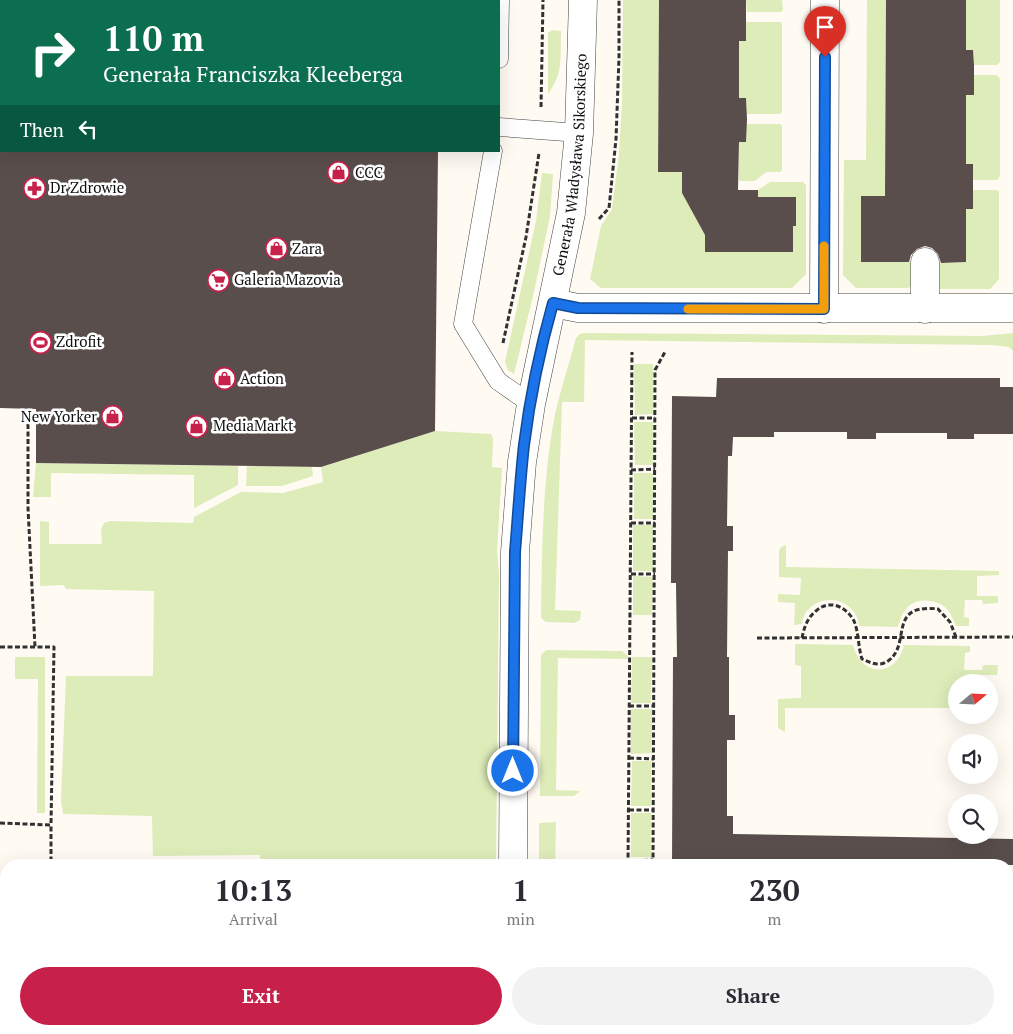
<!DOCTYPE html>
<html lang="en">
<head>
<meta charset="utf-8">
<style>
  :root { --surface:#fff; --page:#f2f2f3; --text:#2b2b33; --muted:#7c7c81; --accent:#c72049 }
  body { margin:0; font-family:"PT Serif",serif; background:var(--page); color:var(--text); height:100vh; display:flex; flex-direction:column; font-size:19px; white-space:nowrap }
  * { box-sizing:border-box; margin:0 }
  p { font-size:16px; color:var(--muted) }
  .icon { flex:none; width:28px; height:28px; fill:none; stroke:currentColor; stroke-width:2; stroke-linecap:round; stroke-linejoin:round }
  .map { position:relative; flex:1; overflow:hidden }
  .drawer { position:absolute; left:0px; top:859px; width:1014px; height:176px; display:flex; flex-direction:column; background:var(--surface); border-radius:20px 20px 0 0; box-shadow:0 5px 20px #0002 }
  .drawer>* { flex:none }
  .hud { position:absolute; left:0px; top:0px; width:500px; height:152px; box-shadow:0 5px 20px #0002; background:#0b6e4f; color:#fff; overflow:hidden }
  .needle { width:32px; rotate:71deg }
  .tools { position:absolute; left:948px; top:674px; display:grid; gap:10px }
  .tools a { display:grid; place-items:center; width:50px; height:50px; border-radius:50%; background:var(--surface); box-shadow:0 5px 20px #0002; font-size:25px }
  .pin { position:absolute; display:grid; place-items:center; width:42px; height:42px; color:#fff; margin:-51px -21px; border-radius:50% 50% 50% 0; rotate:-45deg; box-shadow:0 0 5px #0007 }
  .pin .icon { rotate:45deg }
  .me { position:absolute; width:55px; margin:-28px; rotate:0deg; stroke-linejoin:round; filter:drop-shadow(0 0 4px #0008) }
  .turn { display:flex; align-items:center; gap:18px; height:105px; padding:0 20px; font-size:22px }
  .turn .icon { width:65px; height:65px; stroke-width:2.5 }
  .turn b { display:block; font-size:35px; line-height:42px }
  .then { display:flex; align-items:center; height:48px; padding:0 20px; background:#0003; gap:10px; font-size:19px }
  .eta { display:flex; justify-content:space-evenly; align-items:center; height:85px; text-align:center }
  .eta b { font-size:30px; font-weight:700; line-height:35px }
  .button { display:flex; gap:10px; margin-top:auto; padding:10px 20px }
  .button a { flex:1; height:58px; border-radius:30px; background:var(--accent); color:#fff; font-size:20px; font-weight:700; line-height:58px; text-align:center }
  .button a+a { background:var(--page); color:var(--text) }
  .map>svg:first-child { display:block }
</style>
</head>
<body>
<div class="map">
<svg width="1013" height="1034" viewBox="0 0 1013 1034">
  <rect width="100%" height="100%" fill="#fffaf2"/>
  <g fill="#ddecb9">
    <polygon points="623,0 659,0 658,167 662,172 682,172 682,193 705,235 705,252 793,252 793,226 796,226 796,198 758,197 758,190 770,182 803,182 806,185 806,274 792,288 601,288 590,279 601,226 612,209 619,154 622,103"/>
    <polygon points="746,0 782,0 783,10 781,12 747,12"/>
    <polygon points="867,0 886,0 885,196 861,197 861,262 911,262 911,286 908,288 856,288 843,275 844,160 866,160"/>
    <polygon points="966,0 1000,0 1000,62 997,65 974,65 973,50 966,50"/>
    <polygon points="746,22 781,22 782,24 782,112 780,114 747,114 746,98 739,98 739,41 746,41"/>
    <path d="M552 30 561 31C560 58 564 72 548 94V33Z"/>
    <polygon points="974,75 997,75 1000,79 1000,176 997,180 973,180 966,164 966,95"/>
    <polygon points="746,124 780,124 782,126 782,170 780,172 766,172 755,181 739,181 739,142 746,142"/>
    <polygon points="542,173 553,174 550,216 534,292 514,374 508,370 505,362 536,221"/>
    <polygon points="973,190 997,190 999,192 999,279 990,289 939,289 938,287 938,263 966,262 966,209 973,209"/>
    <path d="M584 333 983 336 1013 333V351L1009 347 991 345 585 340 584 402H562L555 610 581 611 580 620 574 623 546 622 541 618C542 555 542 493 552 431 557 399 568 369 576 338L580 334Z"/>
    <polygon points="634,364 653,364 653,414 635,415"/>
    <polygon points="634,422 653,422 653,465 635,465"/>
    <polygon points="435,431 491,434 493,439 492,467 502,468 497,550 499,575 496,865 260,865 260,855 153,856 152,816 63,814 61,801 66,676 153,676 154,591 66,589 64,585 40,586 40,521 49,522 49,544 102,544 101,529 104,523 110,521 193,523 194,517 241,492 283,493 323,482 321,467"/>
    <polygon points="36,463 238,466 238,485 194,508 194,475 51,473 51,497 33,497"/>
    <polygon points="247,466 312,467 313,476 282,486 246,486"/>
    <rect x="634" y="473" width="19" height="46"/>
    <rect x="633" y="525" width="20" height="46"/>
    <path d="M786 545V567L999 571V575L977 576V596H998V603L983 604 982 600H965L964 617 969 618V626H956C953 620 951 613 946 608 935 599 916 597 906 609 902 613 900 621 898 627L859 626C857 601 825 591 808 610 804 613 803 619 802 624L794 625 795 603 778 602V594L800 595 801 578 779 577V551L781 547Z"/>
    <polygon points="633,576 653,577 652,615 633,615"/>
    <path d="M795 644 853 645C861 678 897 677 904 645L970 646V652L965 653 964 670H982L983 665H998L997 675H976L975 682H956V708H785V732L778 728V699L801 698V666L795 665Z"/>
    <polygon points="546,650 622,651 628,656 628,659 558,658 556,790 580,791 574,796 540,796 541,655"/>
    <polygon points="15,657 45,657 45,813 37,813 38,679 15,679"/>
    <polygon points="632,657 652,657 651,703 631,703"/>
    <polygon points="631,709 652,709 652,753 631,754"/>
    <polygon points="632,761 651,761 651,806 631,806"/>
    <rect x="631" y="813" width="20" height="44"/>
    <polygon points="556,822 555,865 539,865 539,823"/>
    <polygon points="1008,931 1013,931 1013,959 1008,966"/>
    <rect x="259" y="1029" width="75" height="5"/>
    <rect x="407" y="1029" width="87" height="5"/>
    <rect x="537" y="1029" width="36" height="5"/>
    <polygon points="651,1029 999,1029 999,1034 748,1034 651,1032"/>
  </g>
  <rect fill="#f0e9df" x="10" y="1029" width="45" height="5"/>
  <g fill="#594e4b">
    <polygon points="659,0 746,0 746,41 739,41 739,98 746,98 747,119 746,142 739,142 738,190 758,190 758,197 796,197 796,226 793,226 793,252 705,252 705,235 682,193 682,172 658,172"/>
    <polygon points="886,0 966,0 966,50 973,50 974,65 974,95 966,95 966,164 973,164 973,209 966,209 966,262 941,263 938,254 932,248 925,246 917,249 911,255 909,262 861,262 861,196 885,196"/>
    <polygon points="0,151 438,151 435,431 321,467 36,463 36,409 0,408"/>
    <polygon points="717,378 1000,378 1000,387 1013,387 1013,434 974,434 974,439 947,439 947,433 876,433 876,439 847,439 847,432 774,432 774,437 733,437 732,456 728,456 727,526 733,526 733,551 728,551 727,657 729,657 729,715 735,715 735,740 727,740 727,816 733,816 733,834 1013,839 1013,865 672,865 673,657 677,657 676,583 671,583 672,396 716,397"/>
  </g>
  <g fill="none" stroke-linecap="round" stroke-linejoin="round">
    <defs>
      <g id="lane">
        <polyline points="499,59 500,0"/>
        <polyline points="499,127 579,133"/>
        <polyline points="493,151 463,324 498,381 531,404"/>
      </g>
      <g id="street">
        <polyline points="553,303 578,308 1013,308"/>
        <polyline points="824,309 825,0"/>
        <polyline points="925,309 925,262"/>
        <path id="s1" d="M513 865 515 552 522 462 531 404 571 213 579 133 583 0"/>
        <polyline points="511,1034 511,1029"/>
      </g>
    </defs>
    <use href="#lane" stroke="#424242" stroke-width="19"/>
    <use href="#street" stroke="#424242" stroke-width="29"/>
    <g stroke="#313131" stroke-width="3" stroke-dasharray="5 2.5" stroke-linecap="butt">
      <polyline points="541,107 543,0"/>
      <polyline points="599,219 609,208 616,139 619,57 619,0"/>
      <polyline points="503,343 526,237 539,153"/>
      <polyline points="28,409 28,508 35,647"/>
      <polyline points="632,418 655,418"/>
      <polyline points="631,470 655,469"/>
      <polyline points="631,523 655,523"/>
      <polyline points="631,574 655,574"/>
      <polyline points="757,638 1013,637"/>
      <path d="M802 638C804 628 807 618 816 611 829 599 846 606 854 621 859 633 858 647 862 659 871 663 879 667 888 661 907 648 895 620 914 611 921 608 931 608 938 609L950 622 956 637"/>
      <polyline points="0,647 54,647 51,825"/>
      <polyline points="629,706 655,706"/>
      <polyline points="629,758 654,759"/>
      <polyline points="629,810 654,810"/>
      <polyline points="0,823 51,825 51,865"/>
      <polyline points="628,861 653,860"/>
      <polyline points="628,865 632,352"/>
      <polyline points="653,865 655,370 665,352"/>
      <polyline points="1008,918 1013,913"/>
      <polyline points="0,979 6,979"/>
      <polyline points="1008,985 1013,969"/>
      <polyline points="1008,1024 1013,1024"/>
      <polyline points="1006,1029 1006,1034"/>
    </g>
    <use href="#lane" stroke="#fff" stroke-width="18"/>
    <use href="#street" stroke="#fff" stroke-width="28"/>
  </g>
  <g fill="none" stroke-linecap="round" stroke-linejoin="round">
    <defs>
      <path id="route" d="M513 771 515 552C518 516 520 481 524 445 530 397 540 349 553 303L578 308 824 309 825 57"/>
    </defs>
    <use href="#route" stroke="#114b97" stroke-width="12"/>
    <use href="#route" stroke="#1a73e8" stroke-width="9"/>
    <polyline stroke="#f59e0b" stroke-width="9" points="688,309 824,309 824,246"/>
  </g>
  <defs>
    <symbol id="shop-ring" viewBox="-11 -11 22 22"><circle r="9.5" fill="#fff" stroke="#c72049" stroke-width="1.5"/><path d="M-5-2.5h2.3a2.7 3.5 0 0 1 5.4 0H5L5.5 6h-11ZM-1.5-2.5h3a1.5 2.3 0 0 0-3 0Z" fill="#c72049"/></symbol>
    <symbol id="pharmacy-ring" viewBox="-11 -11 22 22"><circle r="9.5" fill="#fff" stroke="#c72049" stroke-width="1.5"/><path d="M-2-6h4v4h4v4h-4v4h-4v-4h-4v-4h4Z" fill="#c72049"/></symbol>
    <symbol id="supermarket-ring" viewBox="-11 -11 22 22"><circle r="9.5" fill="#fff" stroke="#c72049" stroke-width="1.5"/><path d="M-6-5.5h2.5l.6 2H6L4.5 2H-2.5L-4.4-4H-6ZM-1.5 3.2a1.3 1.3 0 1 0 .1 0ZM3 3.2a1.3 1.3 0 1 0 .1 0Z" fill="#c72049"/></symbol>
    <symbol id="stadium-ring" viewBox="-11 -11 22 22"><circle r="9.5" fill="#fff" stroke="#c72049" stroke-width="1.5"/><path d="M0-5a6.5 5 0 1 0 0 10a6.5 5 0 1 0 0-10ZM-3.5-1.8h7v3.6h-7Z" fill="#c72049"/></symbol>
  </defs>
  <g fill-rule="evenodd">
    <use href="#shop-ring" x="326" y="160" width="25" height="25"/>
    <use href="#pharmacy-ring" x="22" y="176" width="25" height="25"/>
    <use href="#shop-ring" x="264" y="236" width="25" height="25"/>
    <use href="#supermarket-ring" x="206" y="268" width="25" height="25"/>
    <use href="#stadium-ring" x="28" y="330" width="25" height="25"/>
    <use href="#shop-ring" x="212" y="366" width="25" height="25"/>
    <use href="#shop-ring" x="100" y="404" width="25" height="25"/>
    <use href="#shop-ring" x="184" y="414" width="25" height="25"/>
  </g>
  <g text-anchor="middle" stroke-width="5" stroke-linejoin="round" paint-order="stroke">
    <g font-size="15" fill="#0f0f0f" stroke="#fff">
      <text dy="5" stroke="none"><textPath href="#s1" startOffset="705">Generała Władysława Sikorskiego</textPath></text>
    </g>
    <g font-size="15" fill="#0f0f0f" stroke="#fff" text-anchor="start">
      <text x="355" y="178">CCC</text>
      <text x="50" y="193">Dr Zdrowie</text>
      <text x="292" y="254">Zara</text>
      <text x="234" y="285">Galeria Mazovia</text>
      <text x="56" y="347">Zdrofit</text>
      <text x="240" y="384">Action</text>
      <text x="97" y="422" text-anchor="end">New Yorker</text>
      <text x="213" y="431">MediaMarkt</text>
    </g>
  </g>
</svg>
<div class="tools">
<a><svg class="needle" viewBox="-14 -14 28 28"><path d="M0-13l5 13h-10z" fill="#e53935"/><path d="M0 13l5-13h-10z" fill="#7c7c81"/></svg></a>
<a><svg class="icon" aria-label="sound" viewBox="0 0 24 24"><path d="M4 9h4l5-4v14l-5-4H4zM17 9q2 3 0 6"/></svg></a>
<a><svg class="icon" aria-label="search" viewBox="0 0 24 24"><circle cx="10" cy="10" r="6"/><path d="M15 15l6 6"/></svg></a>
</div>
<div class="pin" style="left:825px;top:57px;background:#d93025"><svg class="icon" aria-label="arrive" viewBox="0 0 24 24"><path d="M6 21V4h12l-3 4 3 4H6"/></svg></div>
<svg class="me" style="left:513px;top:771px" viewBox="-20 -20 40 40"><circle r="17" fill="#1a73e8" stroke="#fff" stroke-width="3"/><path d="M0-11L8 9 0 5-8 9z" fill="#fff"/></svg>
<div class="hud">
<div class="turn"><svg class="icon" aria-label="right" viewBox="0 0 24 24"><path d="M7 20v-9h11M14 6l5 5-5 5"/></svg><div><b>110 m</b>Generała Franciszka Kleeberga</div></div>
<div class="then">Then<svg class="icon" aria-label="left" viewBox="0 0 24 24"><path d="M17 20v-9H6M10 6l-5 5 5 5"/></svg></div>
</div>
<section class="drawer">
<div class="eta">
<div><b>10:13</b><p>Arrival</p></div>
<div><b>1</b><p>min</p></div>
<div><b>230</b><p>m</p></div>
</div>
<div class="button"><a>Exit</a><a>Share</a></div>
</section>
</div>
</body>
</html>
